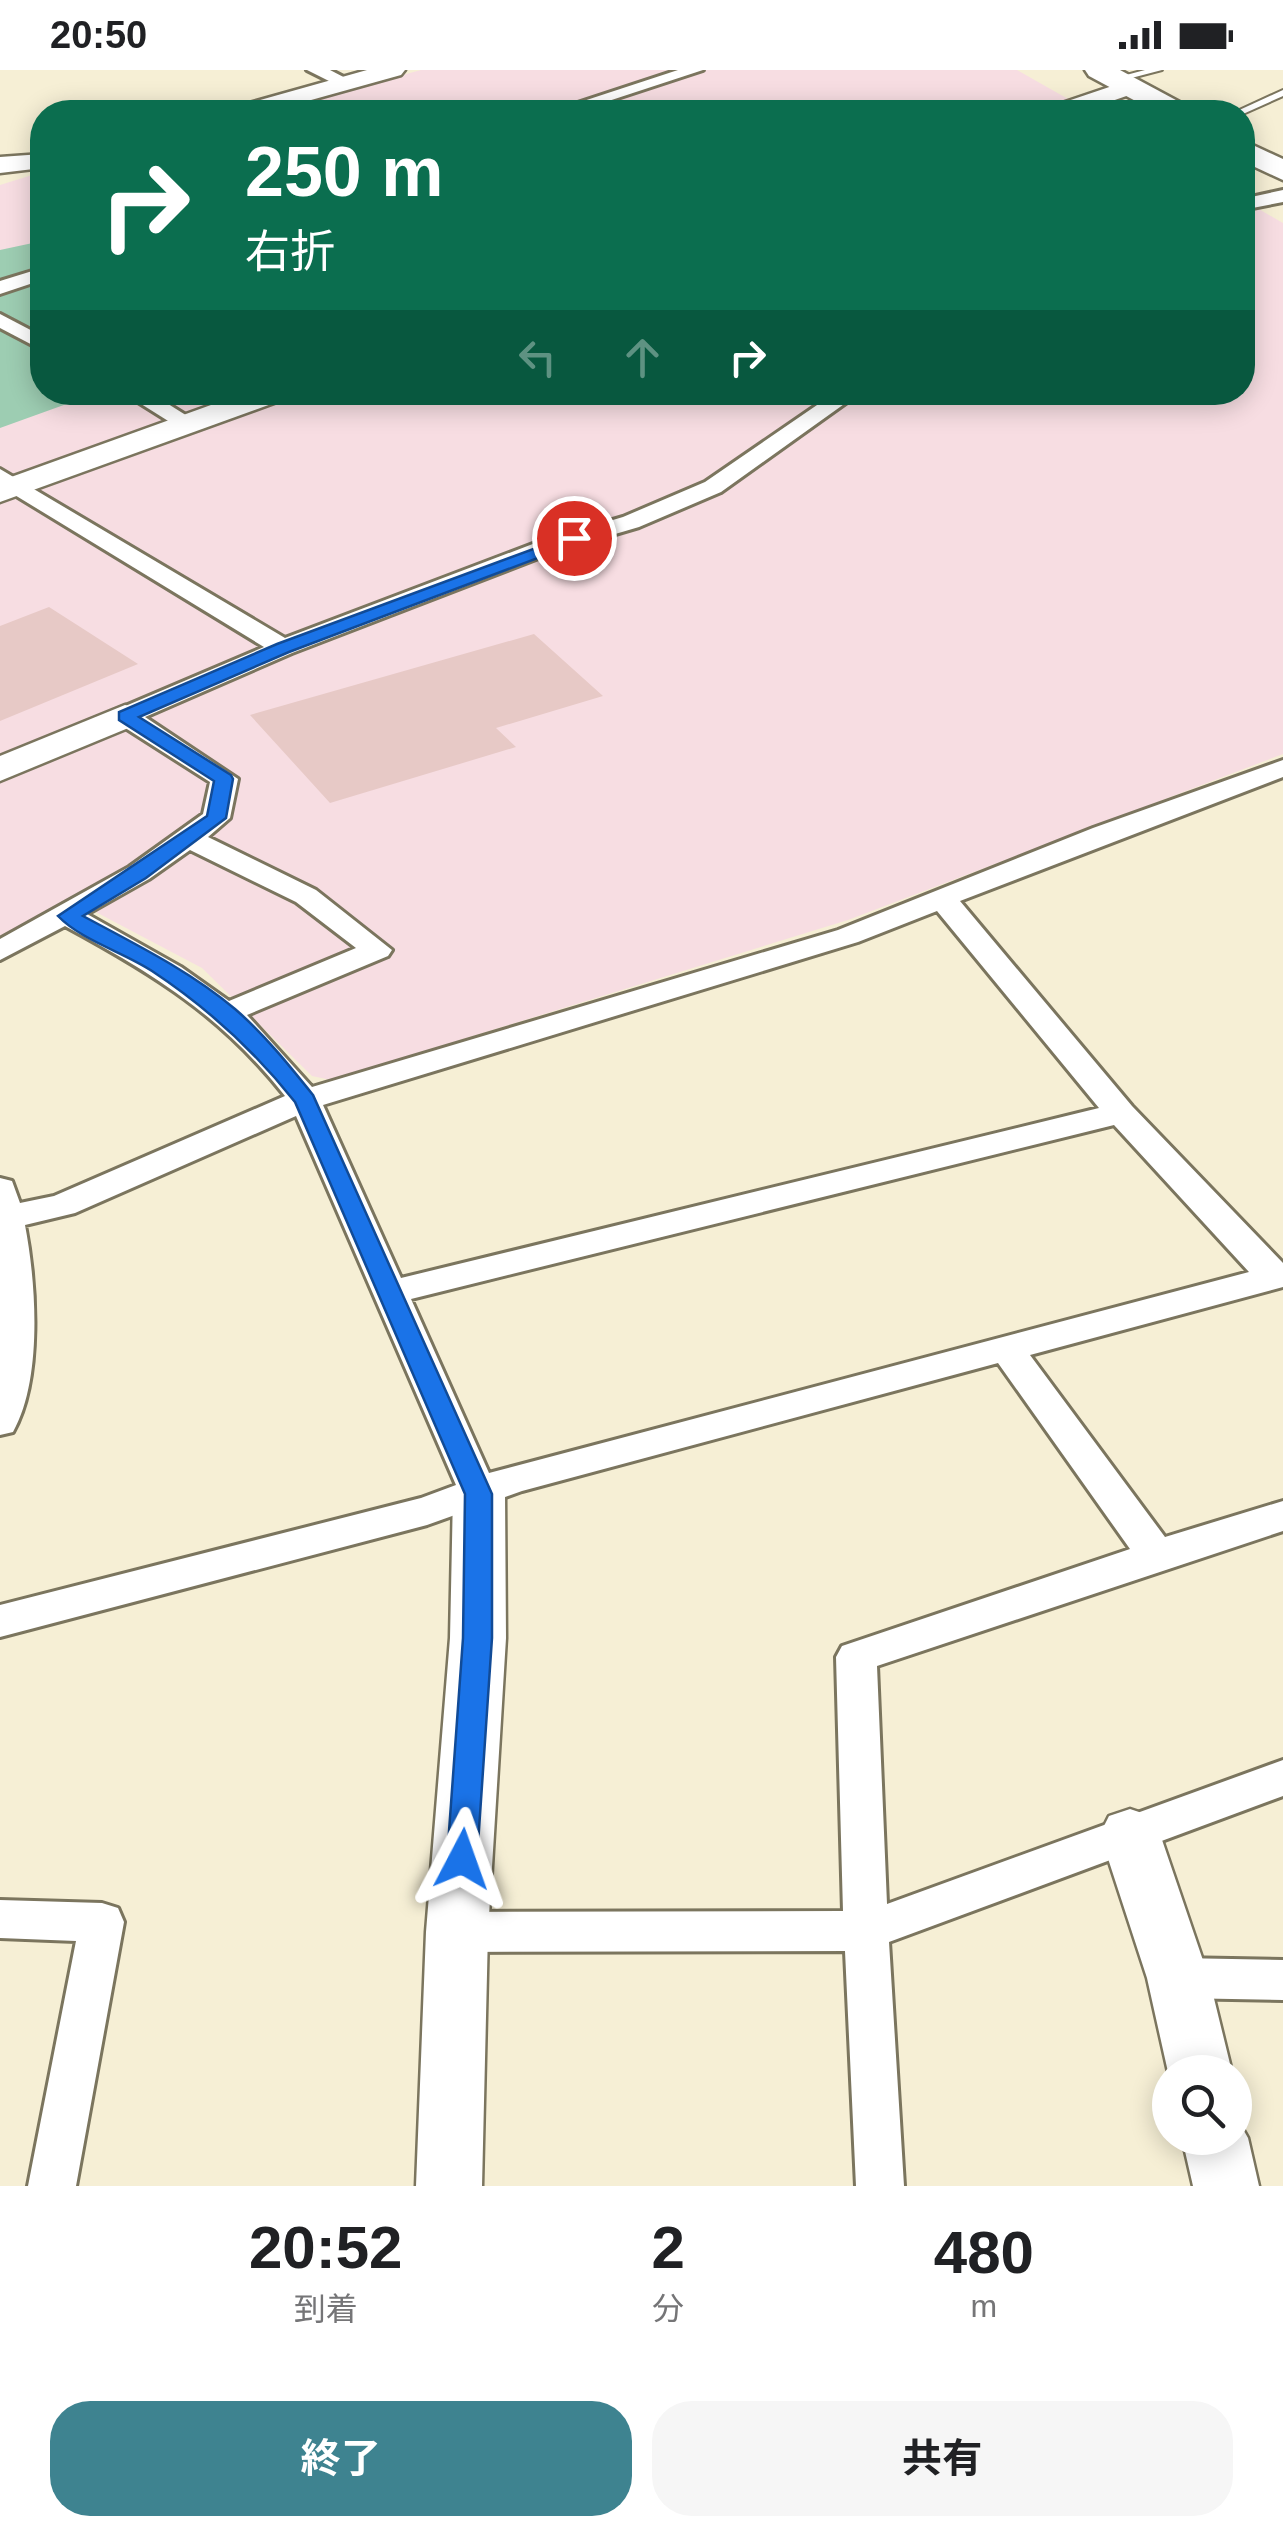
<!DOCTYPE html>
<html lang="ja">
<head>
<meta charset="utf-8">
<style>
  :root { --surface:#fff; --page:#f6f6f6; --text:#202124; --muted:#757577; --accent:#3e8390 }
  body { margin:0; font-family:Helvetica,"Noto Sans JP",sans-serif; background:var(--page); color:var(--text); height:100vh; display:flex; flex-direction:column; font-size:38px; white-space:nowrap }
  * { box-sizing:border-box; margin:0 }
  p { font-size:32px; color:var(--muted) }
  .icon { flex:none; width:55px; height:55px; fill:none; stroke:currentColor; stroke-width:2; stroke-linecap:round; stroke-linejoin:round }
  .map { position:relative; height:2116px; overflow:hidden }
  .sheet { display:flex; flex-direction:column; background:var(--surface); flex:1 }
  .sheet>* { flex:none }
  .guide { position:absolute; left:30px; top:30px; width:1225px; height:305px; border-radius:40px; box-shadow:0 5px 25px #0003; background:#0b6e4f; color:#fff; overflow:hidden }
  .buttons { position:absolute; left:1152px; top:1985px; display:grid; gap:20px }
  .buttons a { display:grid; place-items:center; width:100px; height:100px; border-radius:50%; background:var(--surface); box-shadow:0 5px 25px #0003; font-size:50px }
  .pin { position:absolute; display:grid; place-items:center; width:85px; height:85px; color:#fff; margin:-42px; border:5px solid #fff; border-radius:50%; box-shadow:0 2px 10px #0007 }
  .me { position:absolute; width:110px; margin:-55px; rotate:4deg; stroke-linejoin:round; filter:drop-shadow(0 0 8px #0008) }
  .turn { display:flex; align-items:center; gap:35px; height:210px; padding:0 50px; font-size:45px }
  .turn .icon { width:130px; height:130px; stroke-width:2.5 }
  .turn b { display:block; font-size:70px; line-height:85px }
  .lanes { display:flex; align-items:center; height:95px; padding:0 50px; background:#0003; justify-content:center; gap:50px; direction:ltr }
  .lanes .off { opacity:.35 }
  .eta { display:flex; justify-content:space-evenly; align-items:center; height:170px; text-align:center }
  .eta b { font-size:60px; font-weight:700; line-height:70px }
  .primary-button { display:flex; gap:20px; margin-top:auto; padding:20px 50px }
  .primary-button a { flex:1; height:115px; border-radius:40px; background:var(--accent); color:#fff; font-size:40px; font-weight:700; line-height:115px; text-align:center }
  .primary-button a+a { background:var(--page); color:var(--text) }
  .status { display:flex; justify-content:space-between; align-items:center; height:70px; padding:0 50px; background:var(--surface); direction:ltr }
  .status svg { height:28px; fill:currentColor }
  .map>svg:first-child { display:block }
</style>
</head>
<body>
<div class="status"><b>20:50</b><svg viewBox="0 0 49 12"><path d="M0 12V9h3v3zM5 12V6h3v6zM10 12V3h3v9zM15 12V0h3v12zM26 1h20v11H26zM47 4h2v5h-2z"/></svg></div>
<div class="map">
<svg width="1283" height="2116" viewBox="0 0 1283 2116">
  <rect width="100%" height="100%" fill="#f6efd5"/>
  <g fill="#f7dde2">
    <polygon points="421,0 1017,0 1091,42 267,42"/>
    <polygon points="42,102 42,322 1242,322 1243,130 1283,153 1283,684 848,850 331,1010 312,1006 202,898 73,830 0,868 0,115"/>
  </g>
  <polygon fill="#9dcdb2" points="42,171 42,322 97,323 0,358 0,180"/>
  <g fill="#e7c9c6">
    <polygon points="49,537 138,594 0,651 0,556"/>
    <polygon points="534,564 603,626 496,658 516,677 330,733 250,645"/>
  </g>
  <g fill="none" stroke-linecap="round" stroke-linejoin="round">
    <defs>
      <g id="lane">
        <polygon points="1145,0 1162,0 1116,12 1111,9"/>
        <polygon points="1283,20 1283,26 1243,44 1235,42"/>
      </g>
      <g id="street">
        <polygon points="307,0 330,0 355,13 341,17"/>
        <polygon points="678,0 703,0 575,42 550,42"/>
        <polygon points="1283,120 1283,132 1242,140 1242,129"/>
        <polygon points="42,198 42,210 0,224 0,211"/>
        <polygon points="0,244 42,266 42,280 0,258"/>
        <polygon points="122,322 149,322 200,354 189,361 181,359"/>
        <path d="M836 322H861L721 422 639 457 554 482 292 583 145 647 238 709 230 748 208 767 316 820 392 880 388 886 247 945 312 1017 838 860 1093 758 1283 690V707L960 831 1132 1036 1283 1193V1217L1030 1285 1165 1467 1283 1431V1461L877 1596 887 1834 1283 1690V1726L889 1872 904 2116H856L845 1881 457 1882 441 1876 435 1862 441 1848 457 1842 843 1841 836 1587 842 1576 1130 1479 998 1293 522 1421 427 1455 0 1567V1535L421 1428 456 1415 296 1046 75 1143 25 1155C36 1212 43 1309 13 1362L0 1365V1108L12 1111 20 1133 54 1126 285 1026C222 946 154 904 65 856L0 890V869L129 797 203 744 210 712 116 652 112 646 116 640 264 577 0 416V399L285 568 538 472 623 447 705 412ZM190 780 296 832 356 878 229 931 181 897 87 844 149 809ZM937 841 1099 1038 401 1208 323 1035 858 872ZM1114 1055 1249 1202 489 1403 411 1229Z"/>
        <polygon points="0,1830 102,1833 118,1838 124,1852 76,2116 28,2116 76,1871 0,1868"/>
        <polygon points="1178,1888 1283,1890 1283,1930 1178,1928 1162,1922 1155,1908 1162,1894"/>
      </g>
      <g id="secondary">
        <polygon points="367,0 405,0 401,5 268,42 231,42 235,37"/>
        <polygon points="1130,10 1142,17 1138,22 1080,42 1046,42 1050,37"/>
        <polygon points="42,84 42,98 0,103 0,87"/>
        <polygon points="247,322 292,322 288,328 0,432 0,411"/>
        <polygon points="125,635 138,638 143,646 138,654 0,711 0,686"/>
        <polygon points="479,1404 498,1410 505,1424 506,1568 488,1862 482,2116 416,2116 426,1862 450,1568 453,1424 460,1410"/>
        <polygon points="1130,1739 1151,1746 1160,1764 1209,1908 1232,2002 1170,2002 1170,2007 1168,2002 1147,1908 1100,1764 1109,1746"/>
        <polygon points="1235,2045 1248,2068 1259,2116 1193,2116 1182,2068 1235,2068"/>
      </g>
      <g id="highway">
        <polygon points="1085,0 1120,0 1187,36 1192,42 1156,42 1089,6"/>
        <polygon points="1242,70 1283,89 1283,110 1242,91"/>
      </g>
    </defs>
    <use href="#lane" stroke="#7b755e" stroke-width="4"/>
    <use href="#street" stroke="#7b755e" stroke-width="6"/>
    <use href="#secondary" stroke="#7b755e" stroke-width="5"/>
    <use href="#highway" stroke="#7b755e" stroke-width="5"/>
    <use href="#lane" fill="#fff" fill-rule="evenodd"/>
    <use href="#street" fill="#fff" fill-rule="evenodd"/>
    <use href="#secondary" fill="#fff" fill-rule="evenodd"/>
    <use href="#highway" fill="#fff" fill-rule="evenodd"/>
  </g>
  <path fill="#1a73e8" stroke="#114b97" stroke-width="2.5" d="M574 464 582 468 580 472 289 582 139 647 231 705 233 709 226 748 146 808 83 846C135 874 190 901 235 939 264 964 289 995 313 1025L492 1424V1568L477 1789 473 1798 462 1802 451 1798 447 1789 463 1568 465 1424 295 1032C253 979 208 938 152 901 123 882 81 870 58 846L207 746 214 711 119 650V642L277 574Z"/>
</svg>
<div class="buttons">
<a><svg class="icon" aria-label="search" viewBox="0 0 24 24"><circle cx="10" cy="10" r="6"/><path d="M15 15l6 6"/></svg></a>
</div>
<div class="pin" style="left:574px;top:468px;background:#d93025"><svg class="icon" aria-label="arrive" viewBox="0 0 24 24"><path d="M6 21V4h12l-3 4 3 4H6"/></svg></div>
<svg class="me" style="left:462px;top:1789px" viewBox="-20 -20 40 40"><path d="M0-17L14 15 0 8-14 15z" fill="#1a73e8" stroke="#fff" stroke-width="4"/></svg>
<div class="guide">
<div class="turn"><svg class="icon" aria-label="right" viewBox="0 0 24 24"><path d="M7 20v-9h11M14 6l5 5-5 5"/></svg><div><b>250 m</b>右折</div></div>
<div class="lanes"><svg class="icon off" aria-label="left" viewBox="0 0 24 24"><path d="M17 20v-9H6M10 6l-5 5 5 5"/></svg><svg class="icon off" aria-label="ahead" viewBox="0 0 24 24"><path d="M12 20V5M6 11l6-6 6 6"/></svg><svg class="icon" aria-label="right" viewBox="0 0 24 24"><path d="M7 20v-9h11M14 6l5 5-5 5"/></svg></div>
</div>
</div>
<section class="sheet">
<div class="eta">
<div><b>20:52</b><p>到着</p></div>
<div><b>2</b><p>分</p></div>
<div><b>480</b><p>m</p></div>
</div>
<div class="primary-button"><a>終了</a><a>共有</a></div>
</section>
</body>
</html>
